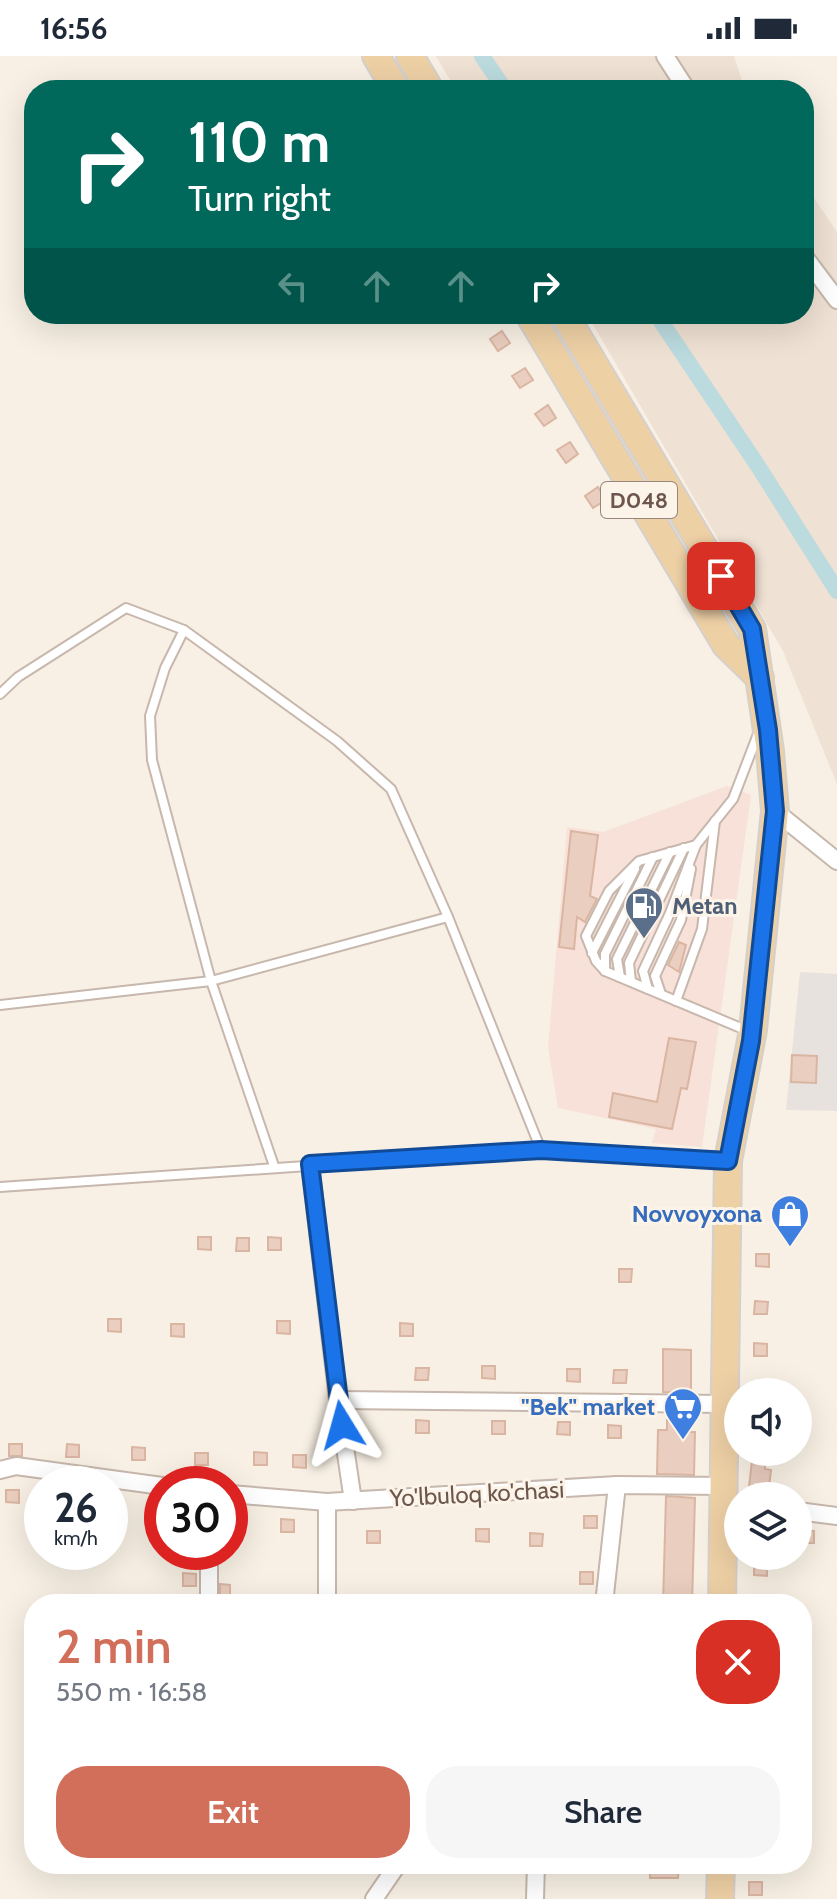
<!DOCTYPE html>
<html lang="en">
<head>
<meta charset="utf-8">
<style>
  :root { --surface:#fff; --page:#f6f6f7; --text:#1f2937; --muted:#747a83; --accent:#d26f5a }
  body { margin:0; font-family:Cabin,sans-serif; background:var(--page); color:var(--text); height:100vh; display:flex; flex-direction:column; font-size:30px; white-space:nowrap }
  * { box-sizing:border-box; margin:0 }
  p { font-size:26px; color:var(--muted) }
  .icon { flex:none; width:44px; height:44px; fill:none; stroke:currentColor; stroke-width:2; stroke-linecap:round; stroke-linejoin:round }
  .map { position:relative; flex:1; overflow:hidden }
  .panel { position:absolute; left:24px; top:1538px; width:788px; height:280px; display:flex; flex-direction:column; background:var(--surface); border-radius:32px; box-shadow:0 8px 32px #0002 }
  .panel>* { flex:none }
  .top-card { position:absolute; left:24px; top:24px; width:790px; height:244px; border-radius:32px; box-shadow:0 8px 32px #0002; background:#00695c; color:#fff; overflow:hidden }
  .buttons { position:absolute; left:724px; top:1322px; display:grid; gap:16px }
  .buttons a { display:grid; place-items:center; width:88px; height:88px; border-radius:50%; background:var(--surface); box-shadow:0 8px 32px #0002; font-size:40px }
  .speed { position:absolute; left:24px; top:1410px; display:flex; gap:16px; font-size:40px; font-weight:700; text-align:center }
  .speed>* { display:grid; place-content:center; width:104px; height:104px; border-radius:50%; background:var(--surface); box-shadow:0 8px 32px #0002; line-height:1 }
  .speed small { font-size:20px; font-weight:400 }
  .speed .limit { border:12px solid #d22; background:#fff; color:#111 }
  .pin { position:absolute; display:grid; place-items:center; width:68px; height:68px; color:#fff; margin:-34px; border-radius:16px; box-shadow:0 4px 12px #0006 }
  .me { position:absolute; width:88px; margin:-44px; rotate:352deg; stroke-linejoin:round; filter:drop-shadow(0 0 6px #0008) }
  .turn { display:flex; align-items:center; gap:28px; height:168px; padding:0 32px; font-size:36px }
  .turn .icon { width:104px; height:104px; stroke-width:2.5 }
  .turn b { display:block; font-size:56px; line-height:68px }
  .lanes { display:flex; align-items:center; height:76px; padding:0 32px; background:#0003; justify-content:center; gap:40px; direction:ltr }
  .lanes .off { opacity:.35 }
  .round { display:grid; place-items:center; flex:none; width:84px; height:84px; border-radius:32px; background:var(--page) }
  .head { display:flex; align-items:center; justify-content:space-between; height:136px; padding:0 32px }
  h1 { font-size:48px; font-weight:600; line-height:60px; color:var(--accent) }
  .primary-button { display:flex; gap:16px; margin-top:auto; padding:16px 32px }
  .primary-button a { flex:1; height:92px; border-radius:32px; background:var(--accent); color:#fff; font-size:32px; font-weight:600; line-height:92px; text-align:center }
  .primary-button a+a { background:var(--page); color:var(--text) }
  .status { display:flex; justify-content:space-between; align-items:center; height:56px; padding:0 40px; background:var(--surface); direction:ltr }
  .status svg { height:22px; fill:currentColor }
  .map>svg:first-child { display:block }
</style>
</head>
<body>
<div class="status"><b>16:56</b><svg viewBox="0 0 49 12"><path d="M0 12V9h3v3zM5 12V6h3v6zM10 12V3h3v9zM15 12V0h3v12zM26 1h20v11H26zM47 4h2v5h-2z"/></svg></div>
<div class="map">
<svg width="837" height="1843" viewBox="0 0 837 1843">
  <rect width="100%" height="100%" fill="#f8f0e4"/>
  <g fill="#efe1d3">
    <polygon points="436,0 734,0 745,34 456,34"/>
    <polygon points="804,127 837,176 837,728 783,595 587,258 804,258"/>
  </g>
  <polygon fill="#f7e1d9" points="727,730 751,739 702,1091 652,1087 656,1073 558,1052 548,991 567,771 603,776"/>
  <polygon fill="#e8e2de" points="800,916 837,918 837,1055 786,1054"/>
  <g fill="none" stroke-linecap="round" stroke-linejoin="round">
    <g stroke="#bbdbdf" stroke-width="16">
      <polyline points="482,0 505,34"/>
      <polyline points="656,258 758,410 837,535"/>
    </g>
  </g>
  <g fill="#eacebf" stroke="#dab5a2" stroke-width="2">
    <polygon points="502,275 510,287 498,295 490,283"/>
    <polygon points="525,312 533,324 520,332 512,320"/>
    <polygon points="548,349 556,362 544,370 535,358"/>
    <polygon points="570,386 578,398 566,407 557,394"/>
    <polygon points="598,431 606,444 593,452 585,440"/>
    <polygon points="571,775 598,779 590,840 597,843 585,866 577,861 574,893 559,891"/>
    <polygon points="679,886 686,889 679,916 668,909"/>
    <polygon points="669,982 696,986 687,1033 681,1032 672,1073 609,1061 613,1037 657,1046"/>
    <polygon points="792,999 817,1000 816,1027 791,1026"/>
    <polygon points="198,1181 211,1181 211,1194 198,1193"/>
    <polygon points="268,1181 281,1182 281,1194 268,1194"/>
    <polygon points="237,1182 249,1182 249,1195 236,1195"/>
    <polygon points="756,1198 769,1198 769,1211 756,1210"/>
    <polygon points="619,1213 632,1213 631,1226 619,1226"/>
    <polygon points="755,1245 768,1246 767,1258 754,1258"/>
    <polygon points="108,1263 121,1263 121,1276 108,1275"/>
    <polygon points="277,1265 290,1265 290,1278 277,1277"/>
    <polygon points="400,1267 413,1268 413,1280 400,1280"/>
    <polygon points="171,1268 184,1268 184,1281 171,1280"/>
    <polygon points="754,1287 767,1288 767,1300 754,1300"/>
    <polygon points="663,1293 691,1294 691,1337 663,1336"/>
    <polygon points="482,1310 495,1310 495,1323 482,1322"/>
    <polygon points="416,1312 429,1312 428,1324 415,1324"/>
    <polygon points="567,1313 580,1313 580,1326 567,1325"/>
    <polygon points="614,1314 627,1314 626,1327 613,1327"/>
    <polygon points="416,1364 429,1365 429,1377 416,1377"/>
    <polygon points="667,1364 683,1364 683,1376 695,1376 694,1419 657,1418 658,1374 667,1374"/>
    <rect x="492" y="1365" width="13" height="13"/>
    <polygon points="558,1366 570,1366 570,1379 557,1378"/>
    <polygon points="608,1369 621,1370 621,1382 608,1382"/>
    <rect x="9" y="1388" width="13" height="12"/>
    <polygon points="67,1388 79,1389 79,1401 66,1401"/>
    <polygon points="132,1391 145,1392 145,1404 132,1404"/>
    <polygon points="254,1396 267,1397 267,1409 254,1409"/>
    <polygon points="753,1396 765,1396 765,1413 771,1414 768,1440 748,1440"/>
    <rect x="195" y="1397" width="13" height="12"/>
    <polygon points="293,1399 306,1399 306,1412 293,1411"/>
    <polygon points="6,1434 19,1434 19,1447 6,1446"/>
    <polygon points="666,1440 695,1442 692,1548 663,1548"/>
    <rect x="584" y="1460" width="13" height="12"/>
    <polygon points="281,1463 294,1464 294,1476 281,1476"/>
    <polygon points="476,1473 489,1473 489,1486 476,1485"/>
    <rect x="367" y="1475" width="13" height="12"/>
    <rect x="801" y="1475" width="13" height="12"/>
    <polygon points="530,1477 543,1478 542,1490 530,1490"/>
    <polygon points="754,1507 767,1507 767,1520 754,1519"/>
    <rect x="580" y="1516" width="13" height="12"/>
    <polygon points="183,1517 196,1518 196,1530 183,1530"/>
    <polygon points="220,1528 230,1529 230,1541 220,1541"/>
    <polygon points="650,1808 679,1808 678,1822 650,1822"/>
    <rect x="749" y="1826" width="13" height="13"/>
  </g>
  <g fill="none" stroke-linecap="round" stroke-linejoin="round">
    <defs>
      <g id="service">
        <polyline points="184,574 165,612 150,660 152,704 211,925 274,1110"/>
        <polyline points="0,638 18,621 126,552 184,574 337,685 391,733 448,861 541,1094"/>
        <polyline points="696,789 639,805 609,835 586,880 596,905 605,915 748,975"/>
        <polyline points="592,897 635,813"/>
        <polyline points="605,915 605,898 653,801"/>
        <polyline points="620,921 617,903 670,796"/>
        <polyline points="631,925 629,907 684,792"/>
        <polyline points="648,933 643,915 670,857 696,789 733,743 758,678"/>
        <polyline points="661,938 655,920 681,864 691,813"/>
        <polyline points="676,945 702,873 715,765"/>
        <polyline points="0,949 211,925 448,861"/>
        <polyline points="0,1131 541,1094 723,1105"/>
      </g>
      <g id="minor">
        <polyline points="665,0 687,34"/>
        <polyline points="804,200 837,244"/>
        <polyline points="775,755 837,805"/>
        <polyline points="310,1108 338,1344 353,1445"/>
        <polyline points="338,1344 725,1348"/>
        <polyline points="0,1414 16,1410 162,1430"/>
        <polyline points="230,1438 327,1446 617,1429 725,1430"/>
        <polyline points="327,1446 327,1548"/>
        <polyline points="798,1455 837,1460"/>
        <polyline points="209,1548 209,1496"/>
        <polyline points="604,1548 617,1429"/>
        <polyline points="374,1843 398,1808"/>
        <polyline points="535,1843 536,1808"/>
      </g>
      <g id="primary">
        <polyline points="376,0 396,34"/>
        <polyline points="410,0 430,34"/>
        <polyline points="529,258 726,589 760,622"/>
        <polyline points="564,258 752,573 770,695 775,755 753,974 728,1105 722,1548"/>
        <polyline points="720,1843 721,1808"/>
      </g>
    </defs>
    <use href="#service" stroke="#c7b7ac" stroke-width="12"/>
    <use href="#minor" stroke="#c7b7ac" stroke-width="20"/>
    <use href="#primary" stroke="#d6d0cd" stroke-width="30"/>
    <use href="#service" stroke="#fff" stroke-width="8"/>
    <use href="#minor" stroke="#fff" stroke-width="16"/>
    <use href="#primary" stroke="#eed0a5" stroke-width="26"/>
  </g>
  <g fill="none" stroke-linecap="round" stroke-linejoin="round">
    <defs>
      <polyline id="route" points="342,1369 310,1108 541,1094 728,1105 751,985 775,755 768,674 752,573 721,520"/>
    </defs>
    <use href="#route" stroke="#114b97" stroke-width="20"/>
    <use href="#route" stroke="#1a73e8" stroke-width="14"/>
  </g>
  <defs>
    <symbol id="fuel-pin" viewBox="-11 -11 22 30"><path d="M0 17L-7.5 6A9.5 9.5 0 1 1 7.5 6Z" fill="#5c6f8a" stroke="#fcf4e9"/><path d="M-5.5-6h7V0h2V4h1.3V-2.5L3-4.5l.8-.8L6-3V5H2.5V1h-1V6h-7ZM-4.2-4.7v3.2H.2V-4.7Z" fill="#fff"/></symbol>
    <symbol id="shop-pin" viewBox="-11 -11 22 30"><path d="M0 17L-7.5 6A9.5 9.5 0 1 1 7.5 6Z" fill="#3f7fe0" stroke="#fcf4e9"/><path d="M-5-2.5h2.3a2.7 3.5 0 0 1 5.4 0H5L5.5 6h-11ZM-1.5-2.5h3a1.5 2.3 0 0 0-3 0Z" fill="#fff"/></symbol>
    <symbol id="supermarket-pin" viewBox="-11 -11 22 30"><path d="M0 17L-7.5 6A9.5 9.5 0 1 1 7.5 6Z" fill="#3f7fe0" stroke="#fcf4e9"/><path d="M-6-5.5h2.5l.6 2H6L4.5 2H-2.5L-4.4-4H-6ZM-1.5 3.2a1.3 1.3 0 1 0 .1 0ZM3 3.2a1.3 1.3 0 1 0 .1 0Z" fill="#fff"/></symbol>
  </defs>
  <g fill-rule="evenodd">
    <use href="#fuel-pin" x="622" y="828" width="44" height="60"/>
    <use href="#shop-pin" x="768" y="1136" width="44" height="60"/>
    <use href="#supermarket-pin" x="661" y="1329" width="44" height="60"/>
  </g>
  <g text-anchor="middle" stroke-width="6" stroke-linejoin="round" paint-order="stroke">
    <rect fill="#fcf4e9" stroke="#98867c" stroke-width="2" x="601" y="426" width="76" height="36" rx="6"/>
    <g font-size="22" font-weight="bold" fill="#6d574d">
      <text x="639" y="452">D048</text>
    </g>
    <g font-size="24" font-weight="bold" fill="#4e5e75" stroke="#fcf4e9" text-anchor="start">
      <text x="672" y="858">Metan</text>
    </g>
    <g font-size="24" font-weight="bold" fill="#366cbe" stroke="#fcf4e9" text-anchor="end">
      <text x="762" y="1166">Novvoyxona</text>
      <text x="655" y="1359">"Bek" market</text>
    </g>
    <g font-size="24" fill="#6d574d" stroke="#fcf4e9">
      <text transform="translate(477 1438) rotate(-3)" y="8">Yo'lbuloq ko'chasi</text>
    </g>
  </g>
</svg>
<div class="buttons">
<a><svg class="icon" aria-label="sound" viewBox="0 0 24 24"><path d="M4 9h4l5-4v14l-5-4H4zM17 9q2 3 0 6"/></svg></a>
<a><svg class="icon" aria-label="layers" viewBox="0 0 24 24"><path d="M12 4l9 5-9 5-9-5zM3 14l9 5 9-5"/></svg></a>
</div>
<div class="speed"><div>26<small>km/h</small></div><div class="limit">30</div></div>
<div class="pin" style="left:721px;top:520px;background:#d93025"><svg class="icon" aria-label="arrive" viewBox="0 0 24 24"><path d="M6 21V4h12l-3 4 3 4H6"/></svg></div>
<svg class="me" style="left:342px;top:1369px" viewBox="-20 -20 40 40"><path d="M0-17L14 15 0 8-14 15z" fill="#1a73e8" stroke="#fff" stroke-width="4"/></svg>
<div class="top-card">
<div class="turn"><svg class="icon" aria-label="right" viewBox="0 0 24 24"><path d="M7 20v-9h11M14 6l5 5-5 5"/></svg><div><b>110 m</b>Turn right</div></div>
<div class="lanes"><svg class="icon off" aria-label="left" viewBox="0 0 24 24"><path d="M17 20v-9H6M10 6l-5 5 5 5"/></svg><svg class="icon off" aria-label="ahead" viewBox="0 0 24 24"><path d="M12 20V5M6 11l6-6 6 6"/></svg><svg class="icon off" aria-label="ahead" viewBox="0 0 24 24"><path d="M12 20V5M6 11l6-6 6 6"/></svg><svg class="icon" aria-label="right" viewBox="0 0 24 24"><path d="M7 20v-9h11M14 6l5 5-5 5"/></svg></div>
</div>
<section class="panel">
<div class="head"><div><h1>2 min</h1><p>550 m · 16:58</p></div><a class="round" style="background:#d93025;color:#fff"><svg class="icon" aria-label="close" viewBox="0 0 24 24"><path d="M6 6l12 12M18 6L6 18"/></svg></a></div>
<div class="primary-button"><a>Exit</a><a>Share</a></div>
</section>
</div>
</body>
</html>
